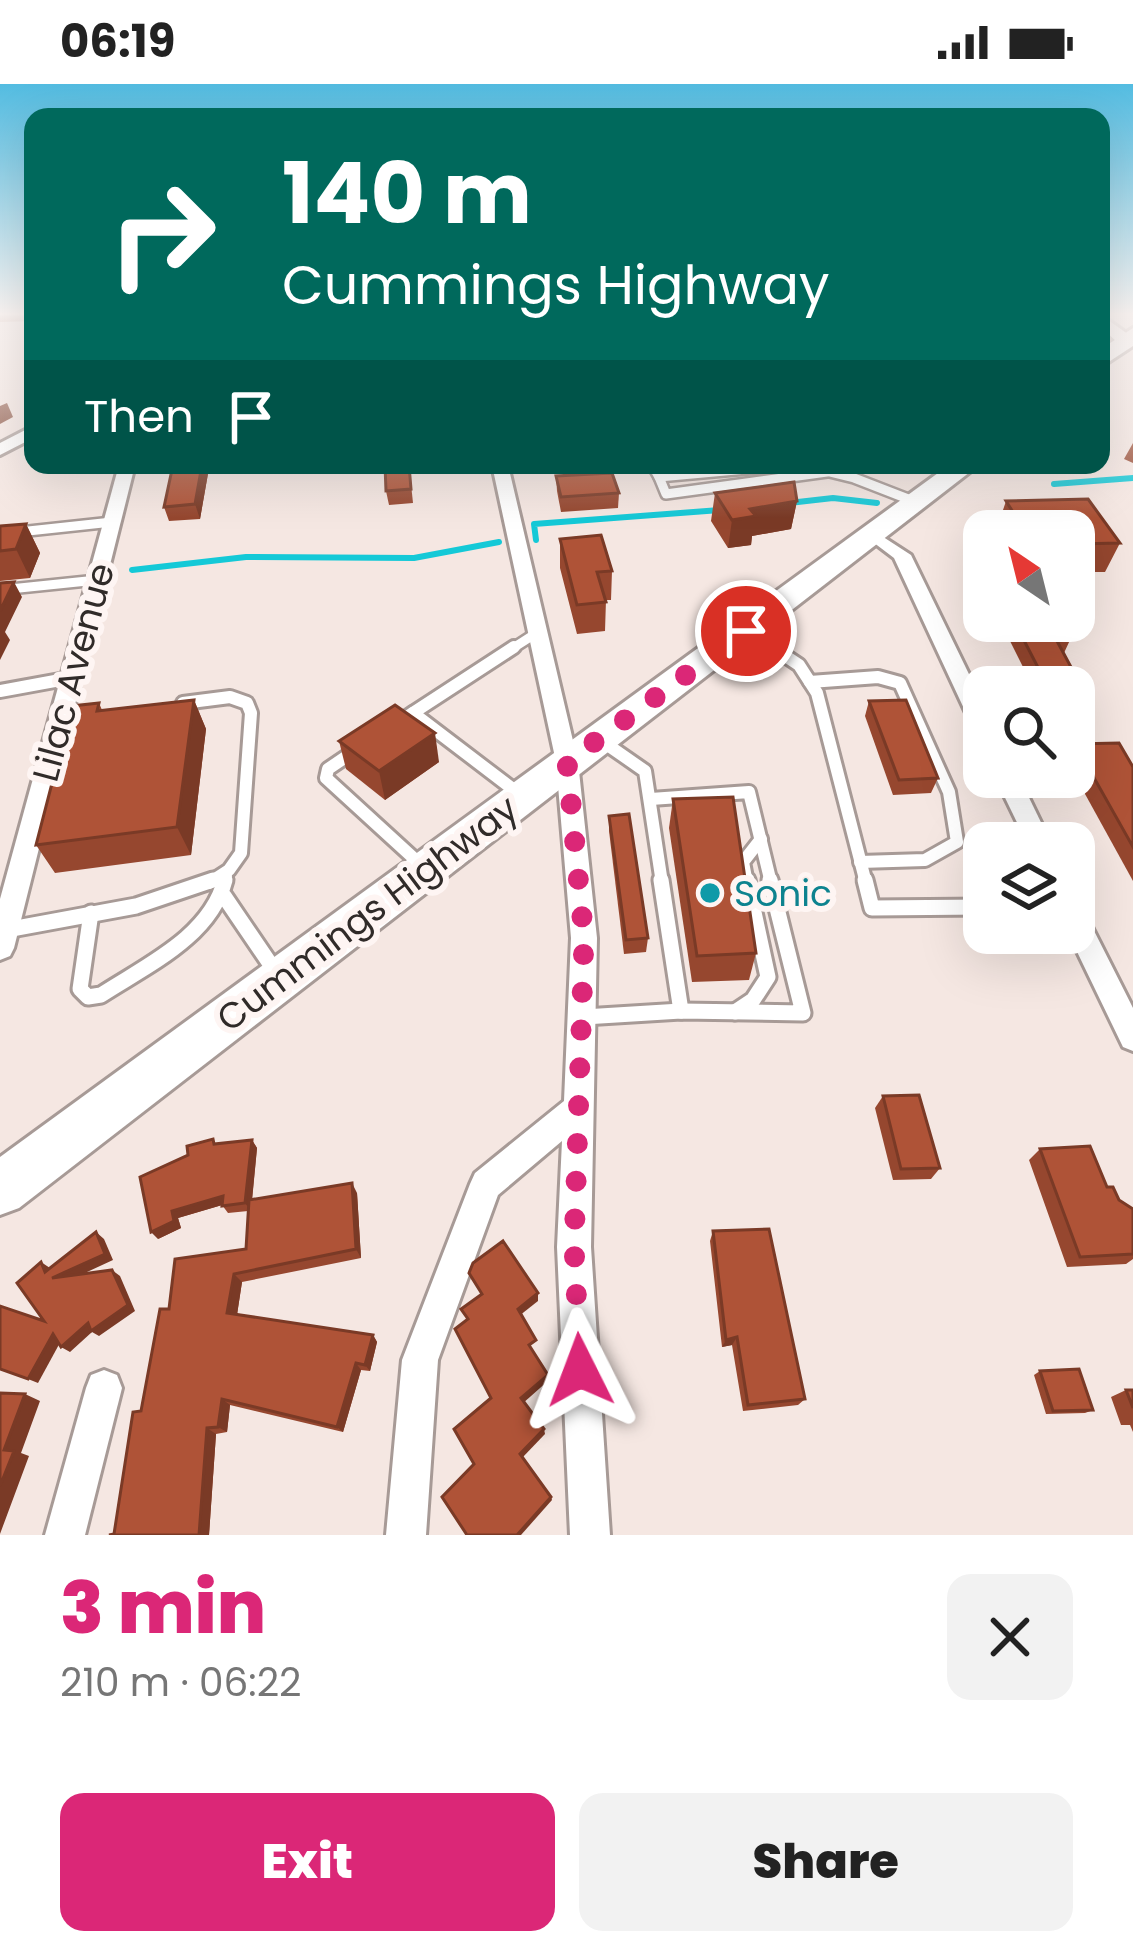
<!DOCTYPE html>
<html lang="en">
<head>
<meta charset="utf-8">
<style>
  :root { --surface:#fff; --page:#f2f2f2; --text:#222; --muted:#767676; --accent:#db2777 }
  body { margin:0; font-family:Poppins,sans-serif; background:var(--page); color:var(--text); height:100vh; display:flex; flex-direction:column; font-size:45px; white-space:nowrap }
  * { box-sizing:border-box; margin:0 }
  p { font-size:39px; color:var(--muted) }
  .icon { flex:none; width:66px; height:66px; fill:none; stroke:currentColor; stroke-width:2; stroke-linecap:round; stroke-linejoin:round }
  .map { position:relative; height:1451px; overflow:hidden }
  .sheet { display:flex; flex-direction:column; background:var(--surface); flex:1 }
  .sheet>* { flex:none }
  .top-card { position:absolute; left:24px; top:24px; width:1086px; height:366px; border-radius:24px; box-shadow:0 12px 48px #0002; background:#00695c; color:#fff; overflow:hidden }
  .needle { width:78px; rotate:325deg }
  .tools { position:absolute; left:963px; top:426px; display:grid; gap:24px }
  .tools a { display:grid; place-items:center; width:132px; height:132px; border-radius:24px; background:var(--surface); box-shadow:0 12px 48px #0002; font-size:60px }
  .pin { position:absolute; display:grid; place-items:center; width:102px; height:102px; color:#fff; margin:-51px; border:6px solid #fff; border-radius:50%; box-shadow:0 3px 12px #0007 }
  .me { position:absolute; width:132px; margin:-66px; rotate:357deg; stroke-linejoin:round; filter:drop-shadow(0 0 9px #0008) }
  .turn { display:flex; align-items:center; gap:42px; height:252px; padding:0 60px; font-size:54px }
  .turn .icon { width:156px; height:156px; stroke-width:2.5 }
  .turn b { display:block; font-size:84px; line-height:102px }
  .then { display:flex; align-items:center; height:114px; padding:0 60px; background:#0003; gap:24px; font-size:45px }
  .round { display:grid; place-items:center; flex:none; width:126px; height:126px; border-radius:24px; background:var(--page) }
  .overview { display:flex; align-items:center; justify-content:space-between; height:204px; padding:0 60px }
  h1 { font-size:72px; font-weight:800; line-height:90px; color:var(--accent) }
  .action { display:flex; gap:24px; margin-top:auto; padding:24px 60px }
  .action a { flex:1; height:138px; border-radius:24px; background:var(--accent); color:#fff; font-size:48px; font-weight:800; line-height:138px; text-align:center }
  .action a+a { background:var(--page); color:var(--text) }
  .status { display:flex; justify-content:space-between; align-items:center; height:84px; padding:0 60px; background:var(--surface); direction:ltr }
  .status svg { height:33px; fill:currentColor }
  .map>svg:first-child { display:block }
</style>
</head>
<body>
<div class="status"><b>06:19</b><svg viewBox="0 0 49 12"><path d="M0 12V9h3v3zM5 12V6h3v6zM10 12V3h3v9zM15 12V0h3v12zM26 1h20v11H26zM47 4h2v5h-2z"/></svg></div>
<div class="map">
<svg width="1133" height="1451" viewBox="0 0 1133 1451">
  <rect width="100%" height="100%" fill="#f5e7e2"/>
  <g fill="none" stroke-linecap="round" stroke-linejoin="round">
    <g stroke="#14c9d7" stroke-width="6">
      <polyline points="1054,400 1133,394"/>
      <polyline points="789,419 833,414 877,419"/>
      <polyline points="536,456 534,440 720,426"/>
      <polyline points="132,486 246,473 414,474 499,458"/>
    </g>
    <defs>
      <g id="service-far2">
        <polyline points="652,381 659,393 790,381"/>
        <polyline points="801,381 854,394 916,418"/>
        <polyline points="659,393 666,410 827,388"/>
        <polyline points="0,450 112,438"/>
        <polyline points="0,506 97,496"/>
        <polyline points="746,547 776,566"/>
        <polyline points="510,566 538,548"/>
      </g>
      <g id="service-far1">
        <polyline points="772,563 799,581 817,609 866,799"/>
        <polyline points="810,598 878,593 900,599 949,708 957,758 925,776 860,778"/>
        <polyline points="0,607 71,594"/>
        <polyline points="183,619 230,613 247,619 251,629 241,769 229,786 209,799"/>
        <polyline points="413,629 522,712"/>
        <polyline points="399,638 514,563"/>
        <polyline points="599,655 645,687 662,799"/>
        <polyline points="356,666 328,685 326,694 420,780"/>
        <polyline points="651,715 749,708 771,799"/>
        <polyline points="224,799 226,791"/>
        <polyline points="747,799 743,778 761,755"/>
      </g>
      <g id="service">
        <polyline points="661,796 681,927"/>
        <polyline points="865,796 872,824 984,823"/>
        <polyline points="224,812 277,890"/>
        <path d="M91 829 80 905 88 913 101 911C147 881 210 853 225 796"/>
        <polyline points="6,846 136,822 213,796"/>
        <polyline points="735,928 753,916 768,893 747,796"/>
        <polyline points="584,933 681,927 803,929 770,796"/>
      </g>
      <g id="minor">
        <polygon points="33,342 33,354 0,371 0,359"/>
        <polygon points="119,381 135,381 14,864 10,872 0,876 0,815"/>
        <polygon points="492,381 508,381 578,678 597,854 591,1163 610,1451 570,1451 557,1163 562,1057 498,1111 438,1276 426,1451 386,1451 402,1276 470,1100 475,1089 564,1017 571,854 556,678"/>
        <polygon points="874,447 911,471 984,621 984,652 973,644 894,474 865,452"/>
        <polygon points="995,693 1019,693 1051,759 1027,759"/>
        <polygon points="1074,822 1083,825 1133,924 1133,967 1123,963 1068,849 1074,849"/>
        <polygon points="104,1286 117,1291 122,1304 85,1451 45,1451 86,1304 91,1291"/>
      </g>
      <polygon id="tertiary" points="1101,231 1132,253 1132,261 1120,261 1101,243"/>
      <g id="primary">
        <polygon points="1133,244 1133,262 1101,283 1101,265"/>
        <polygon points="949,381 979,381 19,1124 0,1131 0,1073"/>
      </g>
    </defs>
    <use href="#service-far2" stroke="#a79a96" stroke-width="14"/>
    <use href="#service-far1" stroke="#a79a96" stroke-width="18"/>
    <use href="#service" stroke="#a79a96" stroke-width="21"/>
    <use href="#minor" stroke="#a79a96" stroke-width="6"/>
    <use href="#tertiary" stroke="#a79a96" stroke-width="6"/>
    <use href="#primary" stroke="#a79a96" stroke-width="6"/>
    <use href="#service-far2" stroke="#fff" stroke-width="9"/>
    <use href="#service-far1" stroke="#fff" stroke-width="12"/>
    <use href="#service" stroke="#fff" stroke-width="15"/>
    <use href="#minor" fill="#fff" fill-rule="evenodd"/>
    <use href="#tertiary" fill="#fff" fill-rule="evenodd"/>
    <use href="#primary" fill="#fff" fill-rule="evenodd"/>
  </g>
  <g fill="#96472f">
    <polygon points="0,231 33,231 33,237 0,238"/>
    <polygon points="1133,359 1133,379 1124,375"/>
    <polygon points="36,381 68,381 65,387 39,388"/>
    <polygon points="173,381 221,381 221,383 209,384 200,435 169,437 164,423"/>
    <polygon points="409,381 413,419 389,421 386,407"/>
    <polygon points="556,392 619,409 618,424 561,428 557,407"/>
    <polygon points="715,409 797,417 791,445 752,452 751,461 728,464 711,437"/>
    <polygon points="1006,417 1120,459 1105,488 1074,488 1074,447 996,447"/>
    <polygon points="26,440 40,469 30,494 0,497 0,442"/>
    <polygon points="560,455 612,487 611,516 606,516 605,547 577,550 560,484"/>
    <polygon points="1000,537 1059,537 1070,556 1064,569 1079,598 1074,607 1074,603 1033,603"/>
    <polygon points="194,616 206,645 191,771 55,789 36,761 99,619 102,626"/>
    <polygon points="869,617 938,694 931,709 893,711 865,632"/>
    <polygon points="339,657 439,678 385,716 346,685"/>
    <polygon points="1075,660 1133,683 1133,797 1074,690"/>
    <polygon points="673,715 756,869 749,896 692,898 669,744"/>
    <polygon points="609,732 648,854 646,868 624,870 609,747"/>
    <polygon points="883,1012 940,1084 931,1095 893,1096 875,1024"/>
    <polygon points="252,1056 257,1064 252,1115 357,1109 361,1174 242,1198 237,1231 373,1251 377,1258 370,1287 361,1286 343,1348 230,1321 227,1348 216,1350 209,1451 109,1451 114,1450 141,1327 169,1225 246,1165 248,1127 228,1129 222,1121 178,1134 181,1144 158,1155 217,1060"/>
    <polygon points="1040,1065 1107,1103 1119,1116 1133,1125 1133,1175 1126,1180 1067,1183 1029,1076"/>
    <polygon points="713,1147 805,1315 798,1321 743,1327 732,1261 722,1263 710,1157"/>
    <polygon points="1040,1287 1093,1326 1085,1329 1046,1330 1034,1291"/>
    <polygon points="1126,1306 1133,1306 1133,1348 1130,1341 1121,1341 1111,1313"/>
  </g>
  <g fill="#7a3a26">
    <polygon points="7,319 13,333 0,340 0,322"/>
    <polygon points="202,381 221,381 221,383 209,384 200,435 195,420"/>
    <polygon points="797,417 791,445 752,452 751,461 728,464 732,436 750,425"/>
    <polygon points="26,440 40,469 30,494 16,465"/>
    <polygon points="14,498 22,513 5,548 10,556 0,576 0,527"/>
    <polygon points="194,616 206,645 191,771 177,743"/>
    <polygon points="435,649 439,678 385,716 379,687"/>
    <polygon points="252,1056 257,1064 251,1127 245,1119"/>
    <polygon points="352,1099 357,1109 361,1174 356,1165"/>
    <polygon points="223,1112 229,1119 178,1134 181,1144 158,1155 151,1148 172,1127"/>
    <polygon points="96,1148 104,1155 113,1176 61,1200 45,1188 41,1178 50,1184"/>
    <polygon points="112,1186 120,1192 135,1227 99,1252 92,1248 70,1268 61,1263"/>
    <polygon points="234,1190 242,1198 236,1237 227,1229"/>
    <polygon points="538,1209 538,1217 519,1232 518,1225"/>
    <polygon points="53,1250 62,1255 38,1299 28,1295"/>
    <polygon points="373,1251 377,1258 370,1287 365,1281"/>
    <polygon points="737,1253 732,1261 722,1263 726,1256"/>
    <polygon points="356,1279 361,1286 343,1348 337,1343"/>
    <polygon points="548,1291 548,1297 522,1320 521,1314"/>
    <polygon points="25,1310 40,1317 21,1369 29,1372 0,1450 0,1402 4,1366"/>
    <polygon points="222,1315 230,1321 227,1348 218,1343"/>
    <polygon points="207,1344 216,1350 209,1451 199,1451"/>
    <polygon points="544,1345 545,1350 522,1374 520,1370"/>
    <polygon points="551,1413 552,1416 521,1451 517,1451"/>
  </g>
  <g fill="#af5337" stroke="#7a3a26" stroke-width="3">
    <polygon points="173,381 202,381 195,420 164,423"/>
    <polygon points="385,381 409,381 411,405 386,407"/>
    <polygon points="612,389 619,409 561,413 556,392"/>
    <polygon points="794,398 797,417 750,425 756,432 732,436 715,409"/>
    <polygon points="1088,415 1120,459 1074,460 1074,447 1025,447 1006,417"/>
    <polygon points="26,440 16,465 0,467 0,442"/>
    <polygon points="601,451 612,487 597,488 606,518 577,521 560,455"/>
    <polygon points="14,498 0,527 0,499"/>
    <polygon points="1014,537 1059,537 1070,556 1057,557 1079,598 1047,601"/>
    <polygon points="194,616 177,743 36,761 72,622 99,619 97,627"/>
    <polygon points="906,616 938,694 899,696 869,617"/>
    <polygon points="395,621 435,649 379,687 339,657"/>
    <polygon points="1119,659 1133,683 1133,763 1075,660"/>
    <polygon points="733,713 756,869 697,872 673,715"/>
    <polygon points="629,730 648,854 626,856 609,732"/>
    <polygon points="919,1011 940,1084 901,1085 883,1012"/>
    <polygon points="213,1055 214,1060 252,1056 245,1119 222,1122 223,1112 172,1127 174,1137 151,1148 140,1093 188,1071 187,1062"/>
    <polygon points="1090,1062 1107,1103 1113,1103 1119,1116 1133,1125 1133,1170 1080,1173 1040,1065"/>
    <polygon points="352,1099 356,1165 234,1190 227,1229 373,1251 365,1281 356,1279 337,1343 222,1315 218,1343 207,1344 199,1451 109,1451 114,1450 133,1328 141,1327 160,1225 169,1225 175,1175 246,1165 249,1116"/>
    <polygon points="769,1145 805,1315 748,1321 737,1253 726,1256 713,1147"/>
    <polygon points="96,1148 105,1170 52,1194 112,1186 128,1221 91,1247 88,1239 61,1263 53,1250 28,1295 0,1285 0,1222 44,1237 17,1199 41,1178 45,1188"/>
    <polygon points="503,1157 538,1209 518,1225 536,1256 529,1261 548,1291 521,1314 544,1345 520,1370 551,1413 517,1451 467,1451 442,1413 474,1380 454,1345 491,1314 455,1245 468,1235 461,1225 482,1210 469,1189 473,1179"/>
    <polygon points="1079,1285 1093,1326 1053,1327 1040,1287"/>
    <polygon points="1126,1306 1133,1306 1133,1324"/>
    <polygon points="0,1309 25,1310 4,1366 14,1367 0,1402"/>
  </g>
  <linearGradient id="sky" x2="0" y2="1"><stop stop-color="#53bce1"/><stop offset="0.53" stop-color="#faf4f2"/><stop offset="1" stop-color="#faf4f2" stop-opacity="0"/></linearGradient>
  <rect width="1133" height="434" fill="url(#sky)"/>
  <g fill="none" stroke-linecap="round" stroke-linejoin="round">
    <polyline stroke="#db2777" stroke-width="21" stroke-dasharray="0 37.8" points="580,1286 574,1162 584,854 567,678 746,547"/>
  </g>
  <circle fill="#0f9aa8" stroke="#fef5f3" stroke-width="4.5" cx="710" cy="809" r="12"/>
  <g text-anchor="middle" stroke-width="12" stroke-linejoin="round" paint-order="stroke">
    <g font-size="36" fill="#302b29" stroke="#fef5f3">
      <text transform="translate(73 588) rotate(-75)" y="13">Lilac Avenue</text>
      <text transform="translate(367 829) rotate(-37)" y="13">Cummings Highway</text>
    </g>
    <g font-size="36" fill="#0d838f" stroke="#fef5f3" text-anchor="start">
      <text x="734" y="822">Sonic</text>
    </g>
  </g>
</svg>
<div class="tools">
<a><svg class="needle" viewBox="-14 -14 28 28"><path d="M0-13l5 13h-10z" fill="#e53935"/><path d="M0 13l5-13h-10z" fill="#767676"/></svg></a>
<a><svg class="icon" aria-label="search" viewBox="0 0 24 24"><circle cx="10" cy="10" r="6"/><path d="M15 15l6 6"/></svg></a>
<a><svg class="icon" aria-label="layers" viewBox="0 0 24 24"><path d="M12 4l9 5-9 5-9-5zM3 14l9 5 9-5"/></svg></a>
</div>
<div class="pin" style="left:746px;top:547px;background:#d93025"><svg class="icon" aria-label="arrive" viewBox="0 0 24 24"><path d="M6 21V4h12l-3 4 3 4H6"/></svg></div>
<svg class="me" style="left:580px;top:1286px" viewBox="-20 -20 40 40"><path d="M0-17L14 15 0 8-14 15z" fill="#db2777" stroke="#fff" stroke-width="4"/></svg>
<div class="top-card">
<div class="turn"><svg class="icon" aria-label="right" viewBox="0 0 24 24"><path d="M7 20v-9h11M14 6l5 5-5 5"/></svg><div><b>140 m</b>Cummings Highway</div></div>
<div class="then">Then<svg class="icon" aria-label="arrive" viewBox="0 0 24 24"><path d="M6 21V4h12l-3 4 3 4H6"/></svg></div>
</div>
</div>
<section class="sheet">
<div class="overview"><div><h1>3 min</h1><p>210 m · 06:22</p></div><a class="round"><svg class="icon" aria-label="close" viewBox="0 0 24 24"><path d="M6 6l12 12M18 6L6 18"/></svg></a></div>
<div class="action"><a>Exit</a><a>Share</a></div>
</section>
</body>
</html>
